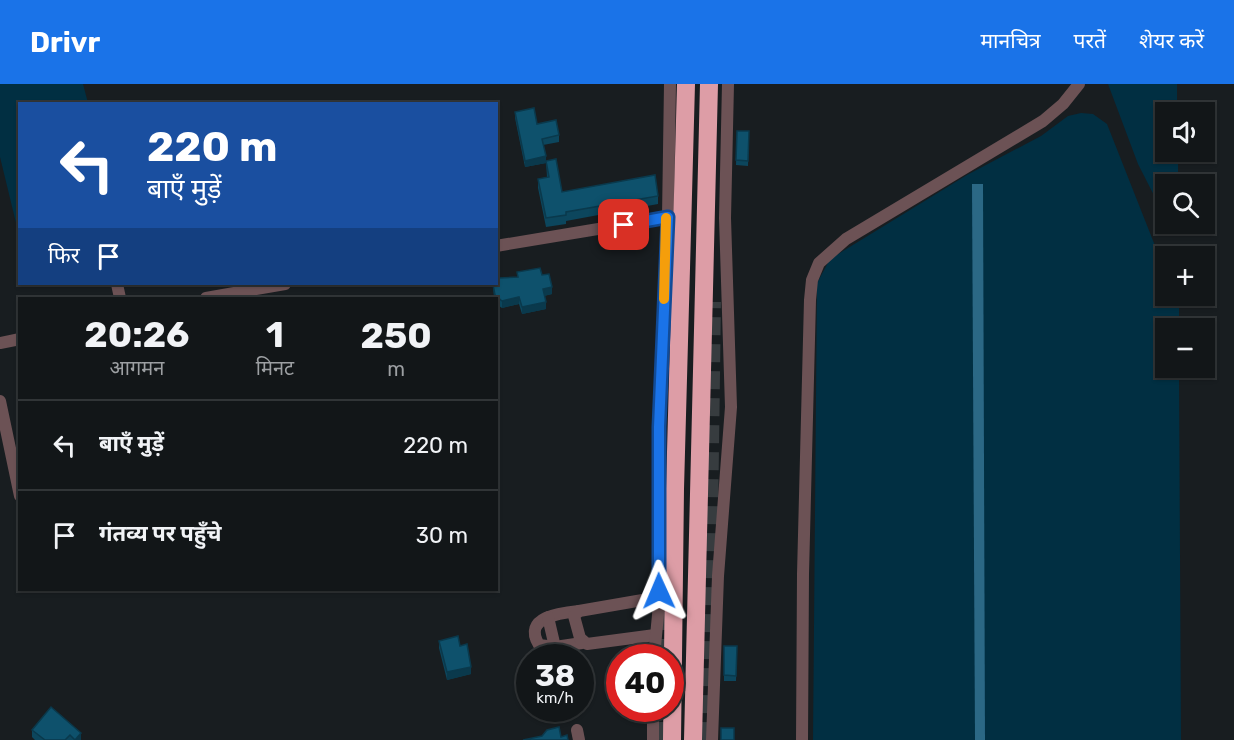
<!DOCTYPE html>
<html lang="hi">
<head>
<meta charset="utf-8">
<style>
  :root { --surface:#121618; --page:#1b1f21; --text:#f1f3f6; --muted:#9c9fa2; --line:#313537; --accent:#1a73e8 }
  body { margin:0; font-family:Rubik,"Noto Sans Devanagari",sans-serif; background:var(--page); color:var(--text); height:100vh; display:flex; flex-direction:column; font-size:22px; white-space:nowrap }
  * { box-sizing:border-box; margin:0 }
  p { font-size:20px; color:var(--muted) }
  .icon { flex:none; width:33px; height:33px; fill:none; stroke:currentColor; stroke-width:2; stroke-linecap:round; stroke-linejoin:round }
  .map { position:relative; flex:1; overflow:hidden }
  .details { position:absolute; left:18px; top:213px; width:480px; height:294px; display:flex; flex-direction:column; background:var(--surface); border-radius:0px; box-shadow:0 2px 4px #0004,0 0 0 2px var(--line) }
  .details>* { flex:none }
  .top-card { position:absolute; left:18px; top:18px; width:480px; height:183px; border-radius:0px; box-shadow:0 2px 4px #0004,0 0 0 2px var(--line); background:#1a4fa0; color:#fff; overflow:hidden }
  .fabs { position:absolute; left:1155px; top:18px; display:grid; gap:12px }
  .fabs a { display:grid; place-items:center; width:60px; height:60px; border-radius:0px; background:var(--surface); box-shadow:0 2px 4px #0004,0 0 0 2px var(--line); font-size:30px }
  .speed { position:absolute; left:516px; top:560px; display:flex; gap:12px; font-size:30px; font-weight:700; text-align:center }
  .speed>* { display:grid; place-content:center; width:78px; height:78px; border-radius:50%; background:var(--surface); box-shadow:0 2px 4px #0004,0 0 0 2px var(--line); line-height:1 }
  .speed small { font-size:15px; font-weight:400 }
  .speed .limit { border:9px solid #d22; background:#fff; color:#111 }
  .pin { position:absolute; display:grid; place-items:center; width:51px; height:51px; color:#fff; margin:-26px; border-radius:12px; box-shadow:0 3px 9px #0006 }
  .me { position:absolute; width:66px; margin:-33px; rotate:359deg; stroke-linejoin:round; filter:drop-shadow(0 0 4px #0008) }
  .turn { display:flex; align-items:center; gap:21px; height:126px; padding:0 30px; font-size:27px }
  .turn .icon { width:78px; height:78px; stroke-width:2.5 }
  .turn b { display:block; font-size:42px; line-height:51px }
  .then { display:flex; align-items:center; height:57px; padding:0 30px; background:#0003; gap:12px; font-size:22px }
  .eta { display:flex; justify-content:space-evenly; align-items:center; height:102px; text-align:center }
  .eta b { font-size:36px; font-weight:700; line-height:42px }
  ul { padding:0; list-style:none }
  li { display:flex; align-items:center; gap:18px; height:90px; padding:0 30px; border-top:2px solid var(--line) }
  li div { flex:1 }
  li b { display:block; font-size:22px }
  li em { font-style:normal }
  header { display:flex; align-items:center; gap:36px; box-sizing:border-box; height:84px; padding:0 30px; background:var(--accent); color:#fff }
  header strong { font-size:28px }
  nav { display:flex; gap:33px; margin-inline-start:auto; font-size:21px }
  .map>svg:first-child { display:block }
</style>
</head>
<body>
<header>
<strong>Drivr</strong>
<nav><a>मानचित्र</a><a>परतें</a><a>शेयर करें</a></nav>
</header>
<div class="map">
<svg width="1234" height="656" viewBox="0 0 1234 656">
  <rect width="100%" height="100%" fill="#181d20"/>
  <g fill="#012f42">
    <polygon points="0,0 83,0 88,19 20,20 20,142 17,143 0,73"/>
    <polygon points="1108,0 1177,0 1177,28 1166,28 1166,68 1178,68 1178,100 1166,100 1165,133 1138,80"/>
    <polygon points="1081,29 1093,30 1107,40 1165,187 1166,212 1179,212 1179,244 1166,244 1166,284 1179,284 1181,656 813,656 817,199 830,175 967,91 1041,52 1068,32"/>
  </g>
  <polygon fill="#2b6885" points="972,100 983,100 985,656 975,656"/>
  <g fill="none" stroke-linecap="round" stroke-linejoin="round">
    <g stroke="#373c3f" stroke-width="18" stroke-dasharray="18 9" stroke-linecap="butt">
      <polyline points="663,573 666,452"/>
      <polyline points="661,656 662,624"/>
      <polyline points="706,656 712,218"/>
    </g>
    <g stroke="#6c5255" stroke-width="12">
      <polyline points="670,0 668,133 659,343 659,503 663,512 675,511"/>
      <polyline points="496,162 676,132"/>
      <polyline points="117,200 120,214"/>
      <polyline points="206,214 285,200"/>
      <polyline points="0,259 20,255"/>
      <polyline points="0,317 20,412"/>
      <path d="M579 527C560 529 522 533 539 561L555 563 582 559"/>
      <polyline points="548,533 555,563"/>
      <polyline points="655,551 587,560 580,554 574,532 579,527 660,513"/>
      <polyline points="654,573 660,510"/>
      <polyline points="577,646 579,656"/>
      <polyline points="653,656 653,624"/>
      <polyline points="712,656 718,492 731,323 725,134 728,0"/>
      <polyline points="802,656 803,490 810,216 812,196 819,179 846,155 1043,37 1063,20 1079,0"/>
    </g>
    <g stroke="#dd9da6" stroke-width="18">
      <polyline points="672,656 675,405 686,0"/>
      <polyline points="693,656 709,0"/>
    </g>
  </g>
  <g fill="#0c465d">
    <polygon points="515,28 559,51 559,58 543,61 546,79 525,83 515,34"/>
    <polygon points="737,47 749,47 748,82 736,81"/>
    <polygon points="546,77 562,108 658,112 658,120 566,137 566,140 546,143 538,104 538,95 547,93"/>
    <polygon points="517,188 542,191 552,210 544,212 546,225 522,230 519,220 502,224 496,220 496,214 494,214 493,201 517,193"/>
    <polygon points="439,557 460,562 471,590 447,596 439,564"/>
    <polygon points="724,562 737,562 736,597 724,597"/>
    <polygon points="51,623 81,656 35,656 32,653 32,646"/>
  </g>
  <g fill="#0a394c">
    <polygon points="546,72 546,79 525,83 525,77"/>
    <polygon points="552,203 552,210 543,212 543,205"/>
    <polygon points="519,213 519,220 502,224 502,217"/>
    <polygon points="546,218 546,225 522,230 522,223"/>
    <polygon points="471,583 471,590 447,596 447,588"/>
    <polygon points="81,649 81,656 75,656"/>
  </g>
  <g fill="#0e516c" stroke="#0a394c" stroke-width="1.5">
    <polygon points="534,24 537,40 556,36 559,51 542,55 546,72 525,77 515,28"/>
    <polygon points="737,47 749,47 748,77 736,76"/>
    <polygon points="556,75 562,108 655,91 658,112 566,128 566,131 546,134 538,95 549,93 546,77"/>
    <polygon points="540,184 542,191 549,190 552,203 543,205 546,218 522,223 519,213 502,217 495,211 493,201 495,200 496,200 496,197 499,194 518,193 517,188"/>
    <polygon points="458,552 460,562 467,560 471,583 447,588 439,557"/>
    <polygon points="724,562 737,562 736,592 724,591"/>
    <polygon points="51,623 81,649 75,656 70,651 65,656 45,656 32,646"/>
    <polygon points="559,643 561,653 567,651 568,656 523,656 542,652 547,646"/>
    <rect x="721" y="644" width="13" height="12"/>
  </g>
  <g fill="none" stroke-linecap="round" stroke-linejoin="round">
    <defs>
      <polyline id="route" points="624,141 668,133 659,343 659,507"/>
    </defs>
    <use href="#route" stroke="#114b97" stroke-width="15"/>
    <use href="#route" stroke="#1a73e8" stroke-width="10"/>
    <polyline stroke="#f59e0b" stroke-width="10" points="664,215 666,134"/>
  </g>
</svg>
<div class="fabs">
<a><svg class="icon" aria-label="sound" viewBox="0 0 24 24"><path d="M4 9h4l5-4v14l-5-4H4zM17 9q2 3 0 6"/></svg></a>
<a><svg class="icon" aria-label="search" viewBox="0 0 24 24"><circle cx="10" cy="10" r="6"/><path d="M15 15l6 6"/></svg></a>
<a>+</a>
<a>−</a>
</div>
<div class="speed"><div>38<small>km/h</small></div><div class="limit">40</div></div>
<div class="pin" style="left:624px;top:141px;background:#d93025"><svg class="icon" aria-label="arrive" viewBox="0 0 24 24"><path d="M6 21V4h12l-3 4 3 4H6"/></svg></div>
<svg class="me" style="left:659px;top:507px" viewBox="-20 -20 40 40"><path d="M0-17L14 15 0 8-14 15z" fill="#1a73e8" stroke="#fff" stroke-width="4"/></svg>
<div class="top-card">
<div class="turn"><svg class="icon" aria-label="left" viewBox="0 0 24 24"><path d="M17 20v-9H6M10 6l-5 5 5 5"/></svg><div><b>220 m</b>बाएँ मुड़ें</div></div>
<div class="then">फिर<svg class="icon" aria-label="arrive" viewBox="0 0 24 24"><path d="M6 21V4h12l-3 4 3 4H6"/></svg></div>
</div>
<section class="details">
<div class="eta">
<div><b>20:26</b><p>आगमन</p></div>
<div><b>1</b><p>मिनट</p></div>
<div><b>250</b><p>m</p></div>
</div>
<ul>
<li><svg class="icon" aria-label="left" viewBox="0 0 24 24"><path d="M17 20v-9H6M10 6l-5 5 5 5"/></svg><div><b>बाएँ मुड़ें</b></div><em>220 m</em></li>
<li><svg class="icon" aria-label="arrive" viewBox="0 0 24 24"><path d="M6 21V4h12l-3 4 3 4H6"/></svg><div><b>गंतव्य पर पहुँचे</b></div><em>30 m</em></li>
</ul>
</section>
</div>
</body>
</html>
